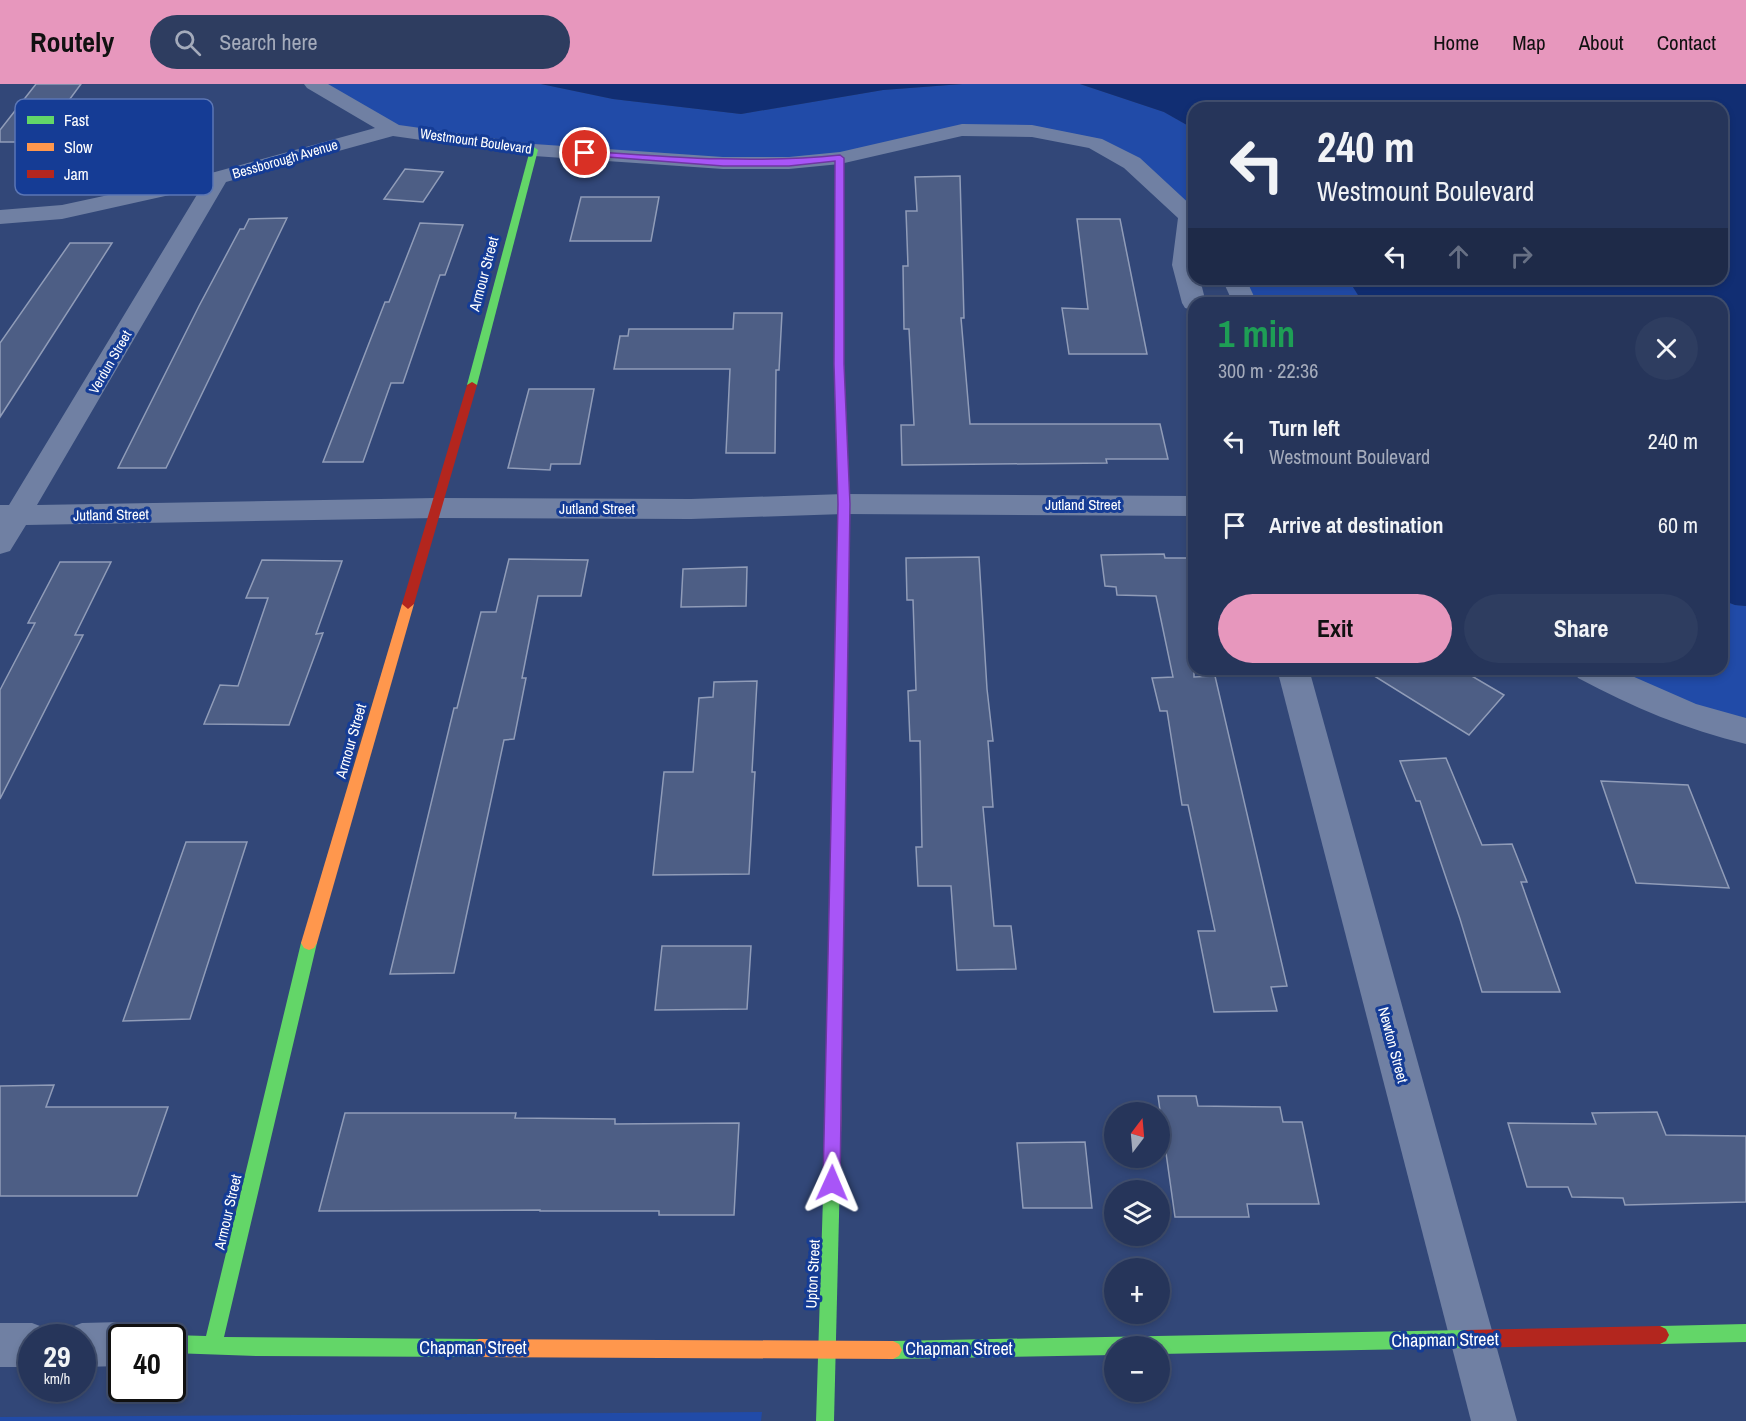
<!DOCTYPE html>
<html lang="en">
<head>
<meta charset="utf-8">
<style>
  :root { --surface:#26355a; --page:#2e3d60; --text:#f1f3f6; --muted:#a4abbb; --line:#425070; --accent:#e797bd }
  body { margin:0; font-family:"Archivo Narrow",sans-serif; background:var(--page); color:var(--text); height:100vh; display:flex; flex-direction:column; font-size:22px; white-space:nowrap }
  * { box-sizing:border-box; margin:0 }
  p { font-size:20px; color:var(--muted) }
  .icon { flex:none; width:33px; height:33px; fill:none; stroke:currentColor; stroke-width:2; stroke-linecap:round; stroke-linejoin:round }
  .map { position:relative; flex:1; overflow:hidden }
  .drawer { position:absolute; left:1188px; top:213px; width:540px; height:378px; display:flex; flex-direction:column; background:var(--surface); border-radius:18px; box-shadow:0 3px 9px #0003,0 0 0 2px var(--line) }
  .drawer>* { flex:none }
  .hud { position:absolute; left:1188px; top:18px; width:540px; height:183px; border-radius:18px; box-shadow:0 3px 9px #0003,0 0 0 2px var(--line); background:#26355a; color:var(--text); overflow:hidden }
  .needle { width:39px; rotate:16deg }
  .fabs { position:absolute; left:1104px; top:1018px; display:grid; gap:12px }
  .fabs a { display:grid; place-items:center; width:66px; height:66px; border-radius:50%; background:var(--surface); box-shadow:0 3px 9px #0003,0 0 0 2px var(--line); font-size:30px }
  .speed { position:absolute; left:18px; top:1240px; display:flex; gap:12px; font-size:30px; font-weight:700; text-align:center }
  .speed>* { display:grid; place-content:center; width:78px; height:78px; border-radius:50%; background:var(--surface); box-shadow:0 3px 9px #0003,0 0 0 2px var(--line); line-height:1 }
  .speed small { font-size:15px; font-weight:400 }
  .speed .limit { border:3px solid #111; border-radius:9px; background:#fff; color:#111 }
  .pin { position:absolute; display:grid; place-items:center; width:51px; height:51px; color:#fff; margin:-26px; border:3px solid #fff; border-radius:50%; box-shadow:0 2px 6px #0007 }
  .me { position:absolute; width:66px; margin:-33px; rotate:1deg; stroke-linejoin:round; filter:drop-shadow(0 0 4px #0008) }
  .turn { display:flex; align-items:center; gap:21px; height:126px; padding:0 30px; font-size:27px }
  .turn .icon { width:78px; height:78px; stroke-width:2.5 }
  .turn b { display:block; font-size:42px; line-height:51px }
  .lanes { display:flex; align-items:center; height:57px; padding:0 30px; background:#0003; justify-content:center; gap:30px; direction:ltr }
  .lanes .off { opacity:.35 }
  .round { display:grid; place-items:center; flex:none; width:63px; height:63px; border-radius:32px; background:var(--page) }
  .summary { display:flex; align-items:center; justify-content:space-between; height:102px; padding:0 30px }
  h1 { font-size:36px; font-weight:700; line-height:45px; color:#1e9e55 }
  .action { display:flex; gap:12px; margin-top:auto; padding:12px 30px }
  .action a { flex:1; height:69px; border-radius:36px; background:var(--accent); color:#111; font-size:24px; font-weight:700; line-height:69px; text-align:center }
  .action a+a { background:var(--page); color:var(--text) }
  ul { padding:0; list-style:none }
  li { display:flex; align-items:center; gap:18px; height:84px; padding:0 30px }
  li div { flex:1 }
  li b { display:block; font-size:22px }
  li em { font-style:normal }
  header { display:flex; align-items:center; gap:36px; box-sizing:border-box; height:84px; padding:0 30px; background:var(--accent); color:#111 }
  header strong { font-size:28px }
  nav { display:flex; gap:33px; margin-inline-start:auto; font-size:21px }
  .search { width:420px; height:54px; background:var(--page); display:flex; align-items:center; gap:15px; box-sizing:border-box; padding:0 21px; border-radius:33px; color:var(--muted); font-size:22px }
  .map>svg:first-child { display:block }
</style>
</head>
<body>
<header>
<strong>Routely</strong>
<div class="search"><svg class="icon" aria-label="search" viewBox="0 0 24 24"><circle cx="10" cy="10" r="6"/><path d="M15 15l6 6"/></svg>Search here</div>
<nav><a>Home</a><a>Map</a><a>About</a><a>Contact</a></nav>
</header>
<div class="map">
<svg width="1746" height="1337" viewBox="0 0 1746 1337">
  <rect width="100%" height="100%" fill="#324778"/>
  <g fill="#214ba8">
    <polygon points="311,0 541,0 613,15 741,30 883,6 962,0 1080,0 1164,28 1194,45 1194,136 1095,59 1032,47 962,46 840,74 723,79 393,46"/>
    <polygon points="1234,195 1348,195 1363,219 1245,219"/>
    <polygon points="1722,516 1735,521 1746,522 1746,647 1589,585 1722,585"/>
    <polygon points="762,1328 761,1337 0,1337 0,1333"/>
  </g>
  <g fill="#112e73">
    <polygon points="541,0 962,0 883,6 741,30 613,15"/>
    <polygon points="1080,0 1746,0 1746,522 1735,521 1722,516 1722,219 1363,219 1348,195 1722,195 1722,24 1194,24 1194,45 1164,28"/>
  </g>
  <g fill="#4d5e85" stroke="#909cb8" stroke-width="1.5">
    <polygon points="36,0 81,0 38,58 0,58 0,46"/>
    <polygon points="405,85 443,88 423,118 384,115"/>
    <polygon points="960,92 964,234 961,234 970,340 1160,340 1168,375 1106,375 1107,379 902,381 901,341 914,341 909,245 904,245 903,182 908,182 906,127 917,127 915,93"/>
    <polygon points="581,113 659,113 651,157 570,157"/>
    <polygon points="287,134 166,384 118,384 199,222 240,145 244,145 249,135"/>
    <polygon points="1077,135 1120,135 1147,270 1069,270 1062,224 1088,225"/>
    <polygon points="420,139 463,141 445,191 440,191 403,299 391,299 363,378 323,378 385,218 389,218"/>
    <polygon points="70,159 112,159 0,333 0,259"/>
    <polygon points="734,229 782,229 779,286 776,286 775,369 726,369 730,285 614,285 620,252 628,252 629,245 733,245"/>
    <polygon points="529,305 594,305 580,380 551,380 550,386 508,384"/>
    <polygon points="1164,470 1165,474 1194,474 1194,593 1215,592 1287,902 1271,903 1277,927 1214,928 1198,847 1215,847 1188,721 1182,721 1167,627 1160,627 1152,594 1173,593 1156,512 1117,511 1116,503 1105,502 1101,471"/>
    <polygon points="979,473 987,605 993,657 988,657 993,723 983,723 994,842 1011,842 1016,885 957,886 951,802 918,802 916,763 922,763 920,657 910,657 908,607 916,606 913,516 907,516 906,474"/>
    <polygon points="509,475 588,476 581,512 538,512 522,594 526,594 514,655 504,656 454,889 390,890 448,649 454,624 457,624 481,528 496,528"/>
    <polygon points="262,476 342,477 316,550 323,549 289,641 204,640 220,601 238,602 268,514 246,514"/>
    <polygon points="60,478 111,478 75,551 83,551 0,715 0,606 35,539 28,539"/>
    <polygon points="747,483 746,522 681,523 683,485"/>
    <polygon points="1363,585 1460,585 1504,611 1469,651"/>
    <polygon points="757,597 752,688 755,688 749,790 653,791 664,688 693,688 699,614 713,613 714,598"/>
    <polygon points="1446,674 1482,761 1512,760 1527,798 1521,798 1560,908 1482,908 1460,835 1420,717 1416,717 1400,677"/>
    <polygon points="1601,697 1688,701 1729,804 1636,799"/>
    <polygon points="186,758 247,758 190,935 123,937"/>
    <polygon points="662,862 751,862 747,925 655,926"/>
    <polygon points="54,1001 46,1023 168,1023 137,1112 0,1112 0,1002"/>
    <polygon points="1158,1012 1196,1012 1198,1022 1280,1023 1283,1038 1302,1038 1319,1120 1247,1120 1249,1133 1175,1133"/>
    <polygon points="1657,1028 1666,1051 1746,1052 1746,1118 1625,1121 1623,1114 1572,1113 1568,1103 1527,1103 1508,1039 1596,1040 1592,1029"/>
    <polygon points="345,1029 516,1029 515,1034 615,1035 615,1040 739,1039 734,1131 659,1131 659,1127 540,1127 540,1126 319,1127"/>
    <polygon points="1085,1058 1092,1124 1023,1124 1017,1059"/>
  </g>
  <g fill="none" stroke-linecap="round" stroke-linejoin="round">
    <g fill="#7080a3" fill-rule="evenodd">
      <polygon points="304,0 328,0 399,41 534,60 723,73 789,73 840,68 962,40 1032,41 1102,55 1140,74 1194,124 1194,195 1200,195 1206,219 1194,219 1194,226 1185,224 1182,219 1172,181 1178,134 1124,84 1089,64 1032,53 962,52 840,80 789,85 723,85 534,72 393,52 226,98 37,421 436,414 691,415 844,410 1194,412 1194,432 844,430 691,435 436,434 26,441 10,467 0,470 0,421 9,421 201,104 62,135 0,140 0,126 62,121 215,88 375,44 307,4"/>
      <polygon points="1222,195 1246,195 1257,219 1233,219"/>
      <polygon points="1277,585 1309,585 1517,1337 1471,1337"/>
      <path d="M1573 585H1616L1696 620 1746 634V660C1687 646 1632 623 1578 594Z"/>
      <polygon points="122,1238 138,1244 142,1254 122,1254 122,1282 82,1283 82,1254 63,1254 66,1245 82,1239"/>
      <polygon points="0,1239 32,1239 48,1245 51,1254 32,1254 32,1283 0,1283"/>
    </g>
    <g fill="#63d668" fill-rule="evenodd">
      <polygon points="534,63 538,66 477,301 472,304 467,301 530,66"/>
      <polygon points="840,71 844,74 844,280 850,420 847,579 841,584 835,579 838,420 834,280 836,74"/>
      <polygon points="309,852 314,854 317,859 224,1253 479,1255 485,1258 488,1264 485,1270 479,1273 256,1272 172,1269 172,1254 165,1254 172,1251 206,1252 301,859 304,854"/>
      <polygon points="833,1042 839,1044 841,1050 834,1337 816,1337 825,1050 827,1044"/>
      <polygon points="1746,1240 1746,1258 1660,1260 1654,1257 1651,1251 1654,1245 1660,1242"/>
      <polygon points="1466,1246 1472,1249 1475,1255 1472,1261 1466,1264 1160,1270 1160,1263 1114,1263 1114,1271 893,1275 887,1272 884,1266 887,1260 893,1257"/>
    </g>
    <g fill="#ff974d" fill-rule="evenodd">
      <polygon points="408,515 414,520 317,859 314,864 309,866 304,864 301,859 402,520"/>
      <polygon points="841,574 847,579 841,1050 839,1056 833,1058 827,1056 825,1050 835,579"/>
      <polygon points="479,1255 893,1257 899,1260 902,1266 899,1272 893,1275 479,1273 473,1270 470,1264 473,1258"/>
    </g>
    <g fill="#b3261e" fill-rule="evenodd">
      <polygon points="472,298 477,301 414,520 408,525 402,520 467,301"/>
      <polygon points="1660,1242 1666,1245 1669,1251 1666,1257 1660,1260 1466,1264 1460,1261 1457,1255 1460,1249 1466,1246"/>
    </g>
  </g>
  <path fill="#a855f7" stroke="#6d37a1" stroke-width="1.5" d="M585 67C670 73 754 80 840 71L844 74V280L850 420 840 1099 838 1105 832 1107 826 1105 823 1099 838 420 834 280 835 77 789 82H723L582 71 580 69Z"/>
  <g text-anchor="middle" stroke-width="6" stroke-linejoin="round" paint-order="stroke">
    <g font-size="14" fill="#fff" stroke="#153c95">
      <text transform="translate(476 57) rotate(8)" y="5">Westmount Boulevard</text>
      <text transform="translate(285 75) rotate(-16)" y="5">Bessborough Avenue</text>
      <text transform="translate(110 278) rotate(-60)" y="5">Verdun Street</text>
    </g>
    <g font-size="15" fill="#fff" stroke="#153c95">
      <text transform="translate(484 190) rotate(-75)" y="5">Armour Street</text>
      <text x="1083" y="426">Jutland Street</text>
      <text x="597" y="430">Jutland Street</text>
      <text transform="translate(111 431) rotate(-1)" y="5">Jutland Street</text>
      <text transform="translate(351 657) rotate(-74)" y="5">Armour Street</text>
      <text transform="translate(1393 961) rotate(75)" y="5">Newton Street</text>
      <text transform="translate(228 1128) rotate(-77)" y="5">Armour Street</text>
      <text transform="translate(813 1190) rotate(-87)" y="5">Upton Street</text>
    </g>
    <g font-size="18" fill="#fff" stroke="#153c95">
      <text transform="translate(1445 1256) rotate(-1)" y="6">Chapman Street</text>
      <text x="473" y="1270">Chapman Street</text>
      <text x="959" y="1271">Chapman Street</text>
    </g>
  </g>
  <rect x="15" y="15" width="198" height="96" rx="9" fill="#153c95" stroke="#5b76b5" stroke-width="1.5"/>
  <rect x="27" y="32" width="27" height="8" fill="#63d668"/>
  <rect x="27" y="59" width="27" height="8" fill="#ff974d"/>
  <rect x="27" y="86" width="27" height="8" fill="#b3261e"/>
  <g font-size="16" fill="#fff">
    <text x="64" y="42">Fast</text>
    <text x="64" y="69">Slow</text>
    <text x="64" y="96">Jam</text>
  </g>
</svg>
<div class="fabs">
<a><svg class="needle" viewBox="-14 -14 28 28"><path d="M0-13l5 13h-10z" fill="#e53935"/><path d="M0 13l5-13h-10z" fill="#a4abbb"/></svg></a>
<a><svg class="icon" aria-label="layers" viewBox="0 0 24 24"><path d="M12 4l9 5-9 5-9-5zM3 14l9 5 9-5"/></svg></a>
<a>+</a>
<a>−</a>
</div>
<div class="speed"><div>29<small>km/h</small></div><div class="limit">40</div></div>
<div class="pin" style="left:585px;top:69px;background:#d93025"><svg class="icon" aria-label="arrive" viewBox="0 0 24 24"><path d="M6 21V4h12l-3 4 3 4H6"/></svg></div>
<svg class="me" style="left:832px;top:1099px" viewBox="-20 -20 40 40"><path d="M0-17L14 15 0 8-14 15z" fill="#a855f7" stroke="#fff" stroke-width="4"/></svg>
<div class="hud">
<div class="turn"><svg class="icon" aria-label="left" viewBox="0 0 24 24"><path d="M17 20v-9H6M10 6l-5 5 5 5"/></svg><div><b>240 m</b>Westmount Boulevard</div></div>
<div class="lanes"><svg class="icon" aria-label="left" viewBox="0 0 24 24"><path d="M17 20v-9H6M10 6l-5 5 5 5"/></svg><svg class="icon off" aria-label="ahead" viewBox="0 0 24 24"><path d="M12 20V5M6 11l6-6 6 6"/></svg><svg class="icon off" aria-label="right" viewBox="0 0 24 24"><path d="M7 20v-9h11M14 6l5 5-5 5"/></svg></div>
</div>
<section class="drawer">
<div class="summary"><div><h1>1 min</h1><p>300 m · 22:36</p></div><a class="round"><svg class="icon" aria-label="close" viewBox="0 0 24 24"><path d="M6 6l12 12M18 6L6 18"/></svg></a></div>
<ul>
<li><svg class="icon" aria-label="left" viewBox="0 0 24 24"><path d="M17 20v-9H6M10 6l-5 5 5 5"/></svg><div><b>Turn left</b><p>Westmount Boulevard</p></div><em>240 m</em></li>
<li><svg class="icon" aria-label="arrive" viewBox="0 0 24 24"><path d="M6 21V4h12l-3 4 3 4H6"/></svg><div><b>Arrive at destination</b></div><em>60 m</em></li>
</ul>
<div class="action"><a>Exit</a><a>Share</a></div>
</section>
</div>
</body>
</html>
